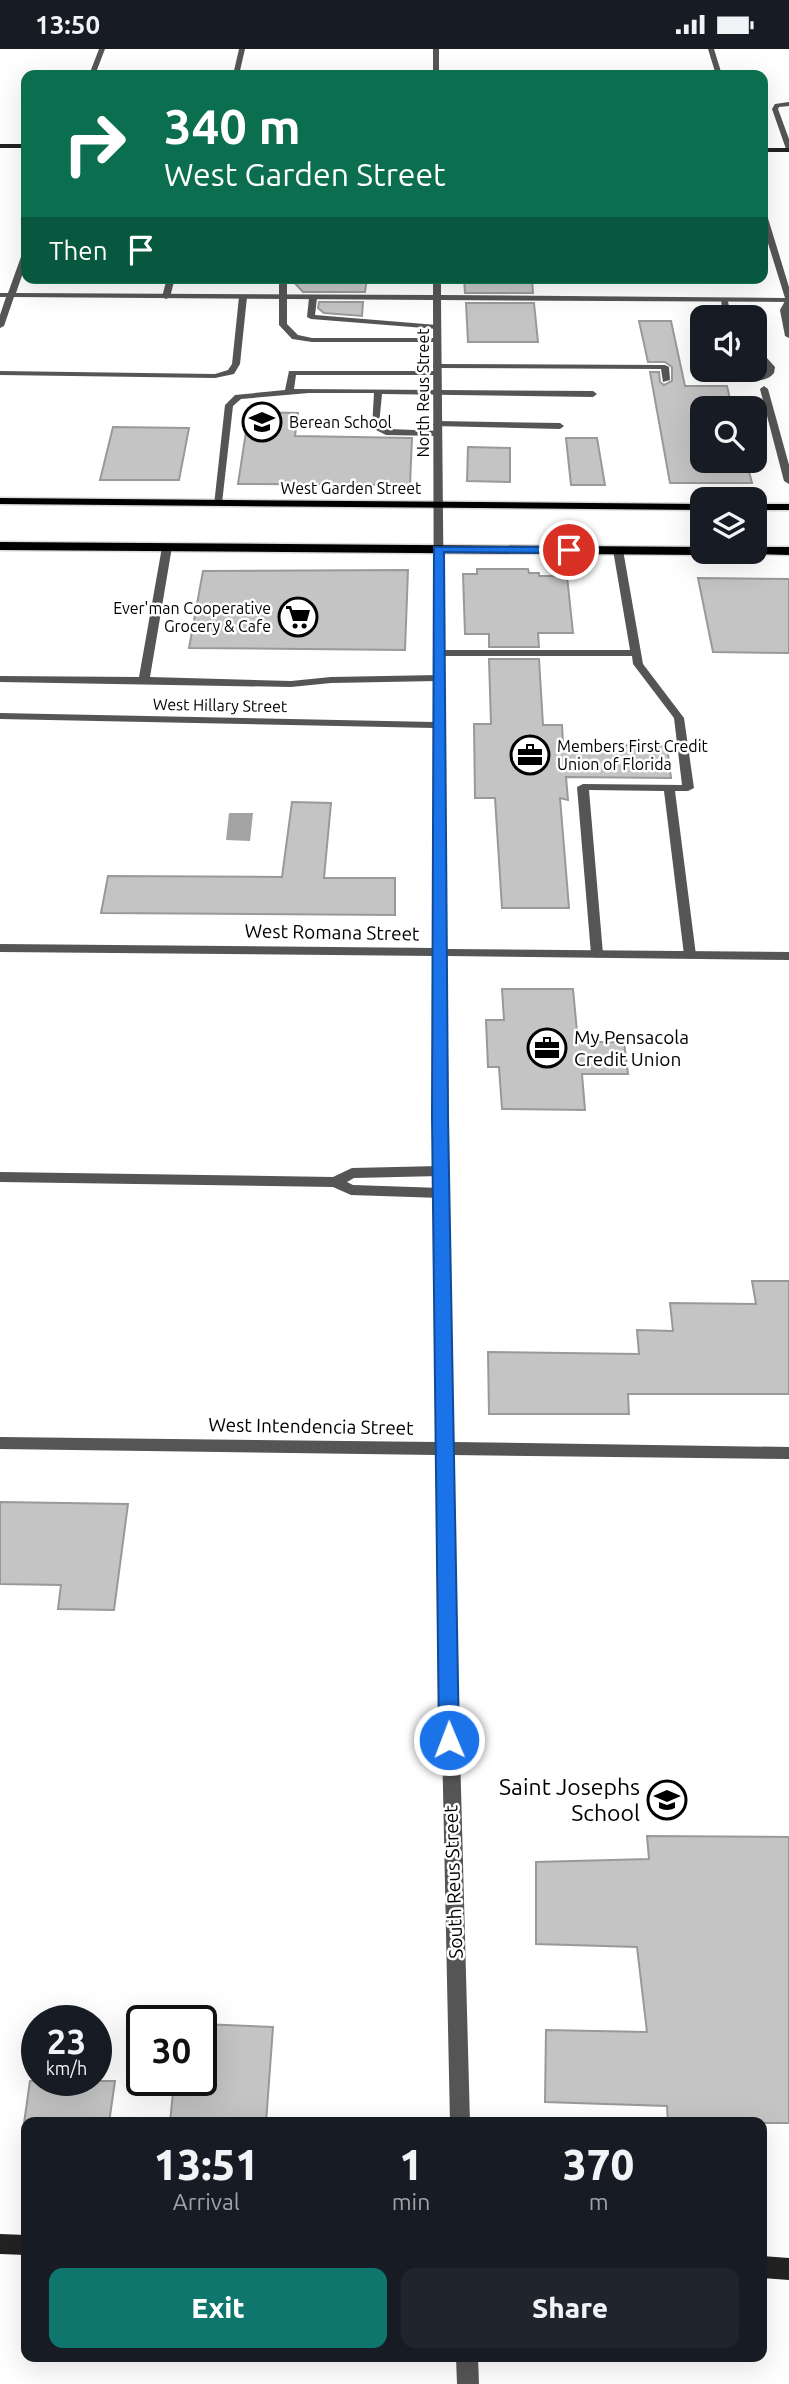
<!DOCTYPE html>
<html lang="en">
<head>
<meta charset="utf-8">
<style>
  :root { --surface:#171b24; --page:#20242c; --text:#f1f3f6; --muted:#9ea1a6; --accent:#0f766e }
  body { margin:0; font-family:Ubuntu,sans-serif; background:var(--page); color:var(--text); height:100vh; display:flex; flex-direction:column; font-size:26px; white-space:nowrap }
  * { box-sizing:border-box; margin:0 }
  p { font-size:23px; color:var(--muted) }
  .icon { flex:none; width:38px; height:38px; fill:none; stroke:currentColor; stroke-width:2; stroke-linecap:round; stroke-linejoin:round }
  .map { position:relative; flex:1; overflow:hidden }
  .panel { position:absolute; left:21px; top:2068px; width:746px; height:245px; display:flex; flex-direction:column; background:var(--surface); border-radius:14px; box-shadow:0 7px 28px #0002 }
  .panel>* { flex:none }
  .hud { position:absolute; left:21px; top:21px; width:747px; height:214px; border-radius:14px; box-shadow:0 7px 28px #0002; background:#0b6e4f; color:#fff; overflow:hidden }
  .fabs { position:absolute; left:690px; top:256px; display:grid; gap:14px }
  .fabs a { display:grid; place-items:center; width:77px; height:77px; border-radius:14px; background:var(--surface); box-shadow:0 7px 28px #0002; font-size:35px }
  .speed { position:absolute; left:21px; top:1956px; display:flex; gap:14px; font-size:35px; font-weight:700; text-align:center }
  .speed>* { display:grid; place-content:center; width:91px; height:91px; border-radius:50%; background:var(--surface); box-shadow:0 7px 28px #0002; line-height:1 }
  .speed small { font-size:18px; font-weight:400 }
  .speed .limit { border:4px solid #111; border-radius:10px; background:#fff; color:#111 }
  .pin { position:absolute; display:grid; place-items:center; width:60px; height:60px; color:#fff; margin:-30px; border:4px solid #fff; border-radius:50%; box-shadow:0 2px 7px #0007 }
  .me { position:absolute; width:77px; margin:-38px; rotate:359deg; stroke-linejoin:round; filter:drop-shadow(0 0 5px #0008) }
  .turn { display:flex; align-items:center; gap:24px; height:147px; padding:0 28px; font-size:32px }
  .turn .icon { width:91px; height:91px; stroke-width:2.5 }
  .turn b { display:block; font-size:49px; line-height:60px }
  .then { display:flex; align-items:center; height:66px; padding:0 28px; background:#0003; gap:14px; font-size:26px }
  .eta { display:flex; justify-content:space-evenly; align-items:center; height:119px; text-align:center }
  .eta b { font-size:42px; font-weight:800; line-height:49px }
  .button { display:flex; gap:14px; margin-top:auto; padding:14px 28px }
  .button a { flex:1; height:80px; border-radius:14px; background:var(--accent); color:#fff; font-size:28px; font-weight:800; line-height:80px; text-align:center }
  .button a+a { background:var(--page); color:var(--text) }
  .status { display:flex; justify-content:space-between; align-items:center; height:49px; padding:0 35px; background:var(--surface); direction:ltr }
  .status svg { height:19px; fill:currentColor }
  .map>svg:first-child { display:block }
</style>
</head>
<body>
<div class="status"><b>13:50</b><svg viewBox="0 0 49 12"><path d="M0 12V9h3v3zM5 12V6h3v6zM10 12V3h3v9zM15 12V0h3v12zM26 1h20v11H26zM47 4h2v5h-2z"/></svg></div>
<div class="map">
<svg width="789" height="2335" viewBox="0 0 789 2335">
  <rect width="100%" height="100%" fill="#fff"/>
  <polygon fill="#a3a3a3" points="229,764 253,764 250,792 226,791"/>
  <g fill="#c4c4c4" stroke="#999" stroke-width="2">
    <polygon points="290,229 367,229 365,243 303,243"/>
    <polygon points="464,229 532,229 533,244 465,244"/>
    <polygon points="319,253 363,253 362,267 324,264 318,259"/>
    <polygon points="466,254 534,254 538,293 468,293"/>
    <polygon points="639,272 671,272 685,337 727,337 732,359 702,359 702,411 746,411 752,434 670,434 650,323 659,323 660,333 664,336 672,332 672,318 665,313 648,313"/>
    <polygon points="249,363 298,364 295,387 412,389 410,436 238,435"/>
    <polygon points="113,378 189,379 179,431 100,431"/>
    <polygon points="566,389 597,389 605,436 571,436"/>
    <polygon points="468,398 510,399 510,433 467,432"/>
    <polygon points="477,520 528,520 529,524 539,524 539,527 567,527 573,584 538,584 539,598 489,598 489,585 465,585 463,525 477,525"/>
    <polygon points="408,521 405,601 189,599 203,522"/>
    <polygon points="698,529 789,530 789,604 713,603"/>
    <polygon points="489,610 539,610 543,676 562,676 563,695 667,697 671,729 566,728 568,751 560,749 569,859 502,859 495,749 475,749 474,675 491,675"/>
    <polygon points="292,753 331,754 324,829 395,829 395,866 101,864 108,827 282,828"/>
    <polygon points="502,940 573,940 578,993 624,993 628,1025 582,1025 585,1061 502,1060 499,1018 488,1018 486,971 504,971"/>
    <polygon points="752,1232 789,1232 789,1345 628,1345 629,1365 489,1365 488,1303 639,1305 637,1281 673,1282 670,1254 756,1255"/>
    <polygon points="0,1453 128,1455 114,1561 58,1560 61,1536 0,1535"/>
    <polygon points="647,1787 789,1788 789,2074 668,2074 667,2057 545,2053 546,1981 647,1983 637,1898 536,1895 536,1813 649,1810"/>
    <polygon points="201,1975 273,1978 266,2074 170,2074 174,2032 201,2032"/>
    <polygon points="30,2032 115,2032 109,2074 24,2074"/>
  </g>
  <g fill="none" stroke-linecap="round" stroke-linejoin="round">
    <defs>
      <g id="primary">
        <polygon points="0,449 702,455 702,461 0,455"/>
        <rect x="754" y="455" width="35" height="6"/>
        <polygon points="0,493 702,498 702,502 708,502 702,506 0,501"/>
        <polygon points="754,498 789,498 789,506 750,505 748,502 754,502"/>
      </g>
    </defs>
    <use href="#primary" stroke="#dbdbdb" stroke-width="3"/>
    <g fill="#555" fill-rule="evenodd">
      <polygon points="239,0 245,0 239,26 233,26"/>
      <polygon points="789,53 789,57 779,58 778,60 789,90 789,102 786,100 772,60 775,55"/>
      <polygon points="167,229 175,229 170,248 166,250 162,248"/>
      <polygon points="279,229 287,229 287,275 298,286 312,289 437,289 441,291 437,293 312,293 292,290 279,276"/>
      <polygon points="243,246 247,248 240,315 234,325 215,329 0,326 0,322 215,325 228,321 232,315 239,248"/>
      <polygon points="313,247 317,249 315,266 437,276 441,278 437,280 311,270 307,268 309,249"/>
      <polygon points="721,249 727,249 730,261 725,268 717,268 722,261"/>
      <polygon points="786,250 789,250 789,289 785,287 780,261"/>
      <path d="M754 285 758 287 766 308 775 318 774 324C764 336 747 331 733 328L730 320H738L740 324 764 326 767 318C756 308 754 300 754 285Z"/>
      <polygon points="433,315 665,316 669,318 670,331 663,333 661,320 436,319 433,319"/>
      <polygon points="289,322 436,322 440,324 436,326 296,326 294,340 593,342 597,345 593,348 382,345 379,376 388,380 441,382 441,386 438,387 386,386 372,379 374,344 309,344 241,350 233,357 222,454 214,456 225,356 235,346 285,341"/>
      <polygon points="764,337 768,340 789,416 789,435 784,432 760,340"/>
      <polygon points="437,372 560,374 564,377 560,380 434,377 433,375"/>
      <polygon points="167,495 172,498 150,628 291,632 331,628 438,626 443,629 438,632 331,634 291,638 0,633 0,627 139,628 162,498"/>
      <polygon points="618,498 623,501 643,615 684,669 694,739 688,742 675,742 696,906 690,910 684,906 664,742 589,741 603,905 597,909 591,905 577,738 583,735 682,736 674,669 633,615 632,607 438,607 433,604 438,601 630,601 613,501"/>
      <polygon points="440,1117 447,1122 440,1127 354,1129 347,1133 353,1136 441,1139 448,1144 441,1149 351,1146 333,1138 0,1133 0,1123 333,1128 352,1119"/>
    </g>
    <g fill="#555" fill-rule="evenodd">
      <polygon points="99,0 105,0 95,26 89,26"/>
      <rect x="433" y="0" width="6" height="26"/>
      <polygon points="708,0 714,0 722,26 716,26"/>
      <polygon points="763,164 767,166 789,238 789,253 441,251 447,900 789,903 789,911 447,907 452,1393 789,1398 789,1410 452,1406 470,2074 450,2074 436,1406 0,1400 0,1388 436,1393 435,907 0,903 0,895 435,899 434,679 0,670 0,664 434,673 433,251 14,248 4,277 0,279 0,266 6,248 0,248 0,244 8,244 22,205 26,203 26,215 16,244 433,246 433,229 441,229 441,246 785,249 763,178"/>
      <polygon points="456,2308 478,2308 479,2335 457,2335"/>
    </g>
    <g fill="#222" fill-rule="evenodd">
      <rect x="0" y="95" width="26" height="4"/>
      <rect x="763" y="99" width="26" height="4"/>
      <polygon points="0,2185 26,2186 26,2206 0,2205"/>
      <polygon points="761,2207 789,2209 789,2231 761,2229"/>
    </g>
    <use href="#primary" fill="#000" fill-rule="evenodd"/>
  </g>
  <polygon fill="#1a73e8" stroke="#114b97" stroke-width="2" points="434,498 569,498 574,501 569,504 444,503 448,1067 459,1691 456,1697 449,1700 442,1697 439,1691 432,1067"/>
  <defs>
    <symbol id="school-ring" viewBox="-11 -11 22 22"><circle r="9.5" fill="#fff" stroke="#000" stroke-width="1.5"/><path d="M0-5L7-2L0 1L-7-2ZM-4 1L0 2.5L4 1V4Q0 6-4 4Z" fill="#000"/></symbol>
    <symbol id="supermarket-ring" viewBox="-11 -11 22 22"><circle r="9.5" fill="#fff" stroke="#000" stroke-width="1.5"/><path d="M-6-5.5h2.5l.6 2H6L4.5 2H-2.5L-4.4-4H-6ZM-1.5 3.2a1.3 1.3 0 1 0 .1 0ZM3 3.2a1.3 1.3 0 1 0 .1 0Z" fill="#000"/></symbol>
    <symbol id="office-ring" viewBox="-11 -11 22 22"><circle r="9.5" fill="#fff" stroke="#000" stroke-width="1.5"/><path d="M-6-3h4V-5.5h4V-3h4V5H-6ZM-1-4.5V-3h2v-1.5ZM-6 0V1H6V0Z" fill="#000"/></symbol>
  </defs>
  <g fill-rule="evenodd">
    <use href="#school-ring" x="240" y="351" width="44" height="44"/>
    <use href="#supermarket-ring" x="276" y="546" width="44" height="44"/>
    <use href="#office-ring" x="508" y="684" width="44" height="44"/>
    <use href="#office-ring" x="525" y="977" width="44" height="44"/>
    <use href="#school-ring" x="645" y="1729" width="44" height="44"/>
  </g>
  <g text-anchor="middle" stroke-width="5" stroke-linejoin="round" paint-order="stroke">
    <g font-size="16" fill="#000" stroke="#fff">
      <text transform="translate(423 344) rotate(-90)" y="6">North Reus Street</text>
      <text x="351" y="445">West Garden Street</text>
      <text transform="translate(220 656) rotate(1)" y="6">West Hillary Street</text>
    </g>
    <g font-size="16" fill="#000" stroke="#fff" text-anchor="start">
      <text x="289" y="379">Berean School</text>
      <text x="271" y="565" text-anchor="end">Ever'man Cooperative<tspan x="271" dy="18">Grocery &amp; Cafe</tspan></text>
      <text x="557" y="703">Members First Credit<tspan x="557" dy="18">Union of Florida</tspan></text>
    </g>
    <g font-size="19" fill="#000" stroke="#fff">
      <text transform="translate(332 883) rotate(1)" y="7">West Romana Street</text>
      <text transform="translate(311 1377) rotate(1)" y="7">West Intendencia Street</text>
      <text transform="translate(453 1833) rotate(-92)" y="7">South Reus Street</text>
    </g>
    <g font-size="19" fill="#000" stroke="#fff" text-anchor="start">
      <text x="574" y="995">My Pensacola<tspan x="574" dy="22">Credit Union</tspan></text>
    </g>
    <g font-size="23" fill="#000" stroke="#fff" text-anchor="end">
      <text x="640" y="1746">Saint Josephs<tspan x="640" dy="26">School</tspan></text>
    </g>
  </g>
</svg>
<div class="fabs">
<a><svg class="icon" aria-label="sound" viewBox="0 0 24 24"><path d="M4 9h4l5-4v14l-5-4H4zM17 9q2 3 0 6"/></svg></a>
<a><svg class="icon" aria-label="search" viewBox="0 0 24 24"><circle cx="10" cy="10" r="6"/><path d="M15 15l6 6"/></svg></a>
<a><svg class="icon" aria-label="layers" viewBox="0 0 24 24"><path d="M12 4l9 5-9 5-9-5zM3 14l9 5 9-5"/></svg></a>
</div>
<div class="speed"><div>23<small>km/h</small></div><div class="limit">30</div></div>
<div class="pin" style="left:569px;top:501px;background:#d93025"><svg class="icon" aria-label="arrive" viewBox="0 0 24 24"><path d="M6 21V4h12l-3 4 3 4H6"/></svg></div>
<svg class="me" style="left:449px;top:1691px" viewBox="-20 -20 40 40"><circle r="17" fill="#1a73e8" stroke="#fff" stroke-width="3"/><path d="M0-11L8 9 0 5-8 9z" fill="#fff"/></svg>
<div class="hud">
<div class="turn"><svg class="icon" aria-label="right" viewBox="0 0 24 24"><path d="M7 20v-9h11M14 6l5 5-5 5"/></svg><div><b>340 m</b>West Garden Street</div></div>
<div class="then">Then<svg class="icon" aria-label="arrive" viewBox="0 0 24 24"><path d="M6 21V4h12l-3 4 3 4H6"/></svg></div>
</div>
<section class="panel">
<div class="eta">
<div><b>13:51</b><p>Arrival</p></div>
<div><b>1</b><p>min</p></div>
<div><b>370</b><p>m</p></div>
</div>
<div class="button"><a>Exit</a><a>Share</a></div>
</section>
</div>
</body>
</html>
